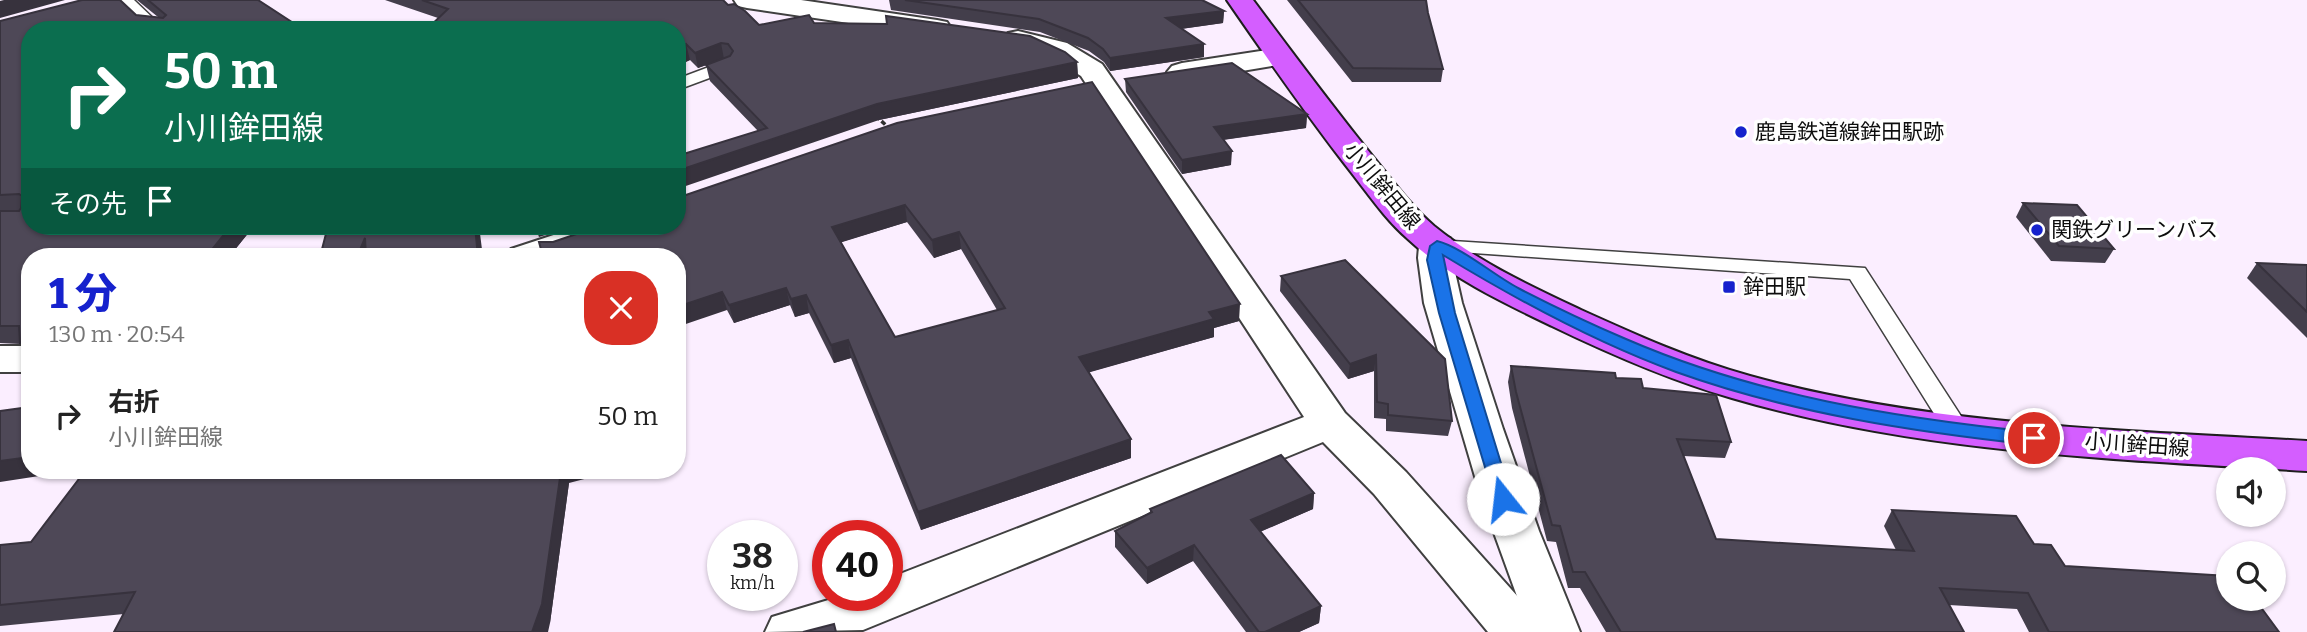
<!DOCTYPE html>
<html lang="ja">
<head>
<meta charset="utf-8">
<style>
  :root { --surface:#fff; --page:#f6f6f6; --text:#222; --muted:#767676; --accent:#1622cd }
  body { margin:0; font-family:Bitter,"Noto Sans JP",serif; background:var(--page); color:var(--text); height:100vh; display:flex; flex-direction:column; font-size:26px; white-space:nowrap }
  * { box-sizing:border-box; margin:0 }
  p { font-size:23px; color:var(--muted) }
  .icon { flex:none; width:38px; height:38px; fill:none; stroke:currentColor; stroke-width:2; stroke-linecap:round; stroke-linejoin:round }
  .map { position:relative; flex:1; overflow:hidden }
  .drawer { position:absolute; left:21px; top:248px; width:665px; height:231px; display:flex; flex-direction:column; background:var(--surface); border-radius:28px; box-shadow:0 2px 5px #0004 }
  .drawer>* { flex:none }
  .guide { position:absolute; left:21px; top:21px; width:665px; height:214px; border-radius:28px; box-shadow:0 2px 5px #0004; background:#0b6e4f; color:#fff; overflow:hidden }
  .buttons { position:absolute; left:2216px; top:457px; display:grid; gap:14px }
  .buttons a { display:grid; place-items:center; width:70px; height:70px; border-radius:50%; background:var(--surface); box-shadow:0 2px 5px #0004; font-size:35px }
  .speed { position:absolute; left:707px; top:520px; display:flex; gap:14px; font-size:35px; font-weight:700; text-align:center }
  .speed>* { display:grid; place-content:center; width:91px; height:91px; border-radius:50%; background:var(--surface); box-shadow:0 2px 5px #0004; line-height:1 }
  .speed small { font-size:18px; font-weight:400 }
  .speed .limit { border:10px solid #d22; background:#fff; color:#111 }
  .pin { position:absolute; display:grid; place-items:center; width:60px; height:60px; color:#fff; margin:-30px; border:4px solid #fff; border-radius:50%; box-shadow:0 2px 7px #0007 }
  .me { position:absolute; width:77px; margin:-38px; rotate:344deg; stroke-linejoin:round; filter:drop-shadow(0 0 5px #0008) }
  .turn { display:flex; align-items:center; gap:24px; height:147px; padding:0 28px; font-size:32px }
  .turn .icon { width:91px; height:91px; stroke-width:2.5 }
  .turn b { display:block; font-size:49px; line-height:60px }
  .then { display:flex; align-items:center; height:66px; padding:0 28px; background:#0003; gap:14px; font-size:26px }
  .round { display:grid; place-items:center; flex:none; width:74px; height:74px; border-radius:28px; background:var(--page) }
  .head { display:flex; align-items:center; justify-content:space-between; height:119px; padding:0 28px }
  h1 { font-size:42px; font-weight:800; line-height:52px; color:var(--accent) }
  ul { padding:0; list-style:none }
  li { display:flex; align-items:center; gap:21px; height:98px; padding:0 28px }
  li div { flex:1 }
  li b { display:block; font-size:26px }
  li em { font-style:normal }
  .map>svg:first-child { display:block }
</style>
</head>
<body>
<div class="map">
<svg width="2307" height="632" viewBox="0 0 2307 632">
  <rect width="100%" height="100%" fill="#fbeeff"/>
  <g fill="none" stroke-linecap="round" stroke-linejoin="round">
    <defs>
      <g id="service">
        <polygon points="117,0 134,0 156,21 171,30 144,27"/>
        <polygon points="725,61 731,62 734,66 731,70 677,90 677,79"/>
        <polygon points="1437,240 1865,268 1970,430 1966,436 1957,439 1948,436 1850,279 1430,250 1426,246 1430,242"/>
      </g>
      <g id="minor">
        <polygon points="734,0 801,0 937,20 947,22 951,28 947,34 937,36 747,8 738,6"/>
        <polygon points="1018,31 1067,43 1102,64 1345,413 1406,472 1536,617 1543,632 1488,632 1374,494 1323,442 863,630 765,632 772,617 845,595 887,595 887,579 1304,417 1081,76 1047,55 1008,45 1004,39 1008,33"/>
        <polygon points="1280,48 1290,51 1294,57 1290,63 1182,81 1172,78 1167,72 1172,66 1182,63"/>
        <polygon points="581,226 631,226 626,233 558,257 506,257 511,249"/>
        <rect x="0" y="346" width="30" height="26"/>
      </g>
      <polygon id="tertiary" points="1437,235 1450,238 1455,246 1455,272 1462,303 1503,429 1539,531 1580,632 1530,632 1481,497 1424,303 1418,258 1419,246 1424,238"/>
      <path id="primary" d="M1227 0H1253C1294 55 1335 110 1378 163 1396 185 1413 208 1434 226 1478 262 1530 286 1581 310 1636 335 1692 360 1750 376 1930 426 2121 430 2307 441V471C2115 459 1918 453 1732 398 1669 380 1610 354 1552 326 1502 302 1449 277 1408 239 1386 220 1369 195 1351 172 1308 117 1267 58 1227 0Z"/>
    </defs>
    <use href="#service" stroke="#404040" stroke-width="3"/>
    <use href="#minor" stroke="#404040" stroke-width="4"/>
    <use href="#tertiary" stroke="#404040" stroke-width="4"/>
    <use href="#primary" stroke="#1e1e1e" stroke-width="4"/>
    <polyline stroke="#2f2f2f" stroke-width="3.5" stroke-dasharray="5 2.5" stroke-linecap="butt" points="876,116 890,129"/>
    <use href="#service" fill="#fff" fill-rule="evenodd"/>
    <use href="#minor" fill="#fff" fill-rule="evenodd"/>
    <use href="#tertiary" fill="#fff" fill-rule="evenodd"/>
    <use href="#primary" fill="#d45eff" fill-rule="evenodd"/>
  </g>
  <g fill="#433e4b" fill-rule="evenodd">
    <polygon points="137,0 258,0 304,30 30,30 30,226 254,226 229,257 30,257 20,344 0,343 0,21 136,15 158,17"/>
    <polygon points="385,0 723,0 728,5 759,25 814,23 1077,62 1078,78 879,120 758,131 710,81 706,65 698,68 690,60 677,66 677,30 438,18"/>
    <polygon points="889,0 1202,0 1224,11 1223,23 1181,29 1204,57 1110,71 1104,62 1089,51 1040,32 891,10"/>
    <polygon points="1287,0 1426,0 1428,13 1443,69 1441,82 1352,82"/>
    <polygon points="1125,79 1307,114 1306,128 1223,140 1231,165 1182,174 1126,92"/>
    <path d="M897 123 1239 321 1214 328V337L1089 372 1131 458 921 530 851 358 834 363 809 313 795 317 790 305 734 323 727 310 553 242ZM907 222 934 258 961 249 997 310 895 337 841 242Z"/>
    <polygon points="2023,203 2114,249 2105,263 2051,261 2016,217"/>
    <polygon points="2257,263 2307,265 2307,338 2247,278"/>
    <polygon points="1281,276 1452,421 1448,436 1386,431 1386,419 1374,418 1374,371 1348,379 1280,291"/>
    <polygon points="1511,366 1616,378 1643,388 1731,442 1725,458 1683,456 1716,539 1896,550 1884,526 1892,510 2034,544 2065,566 2279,632 2029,632 2017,609 1949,605 1964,632 1606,632 1580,588 1568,588 1556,542 1547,541 1512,408 1508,382"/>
    <polygon points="569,483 550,623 124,614 0,626 0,545"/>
    <polygon points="1314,493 1313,509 1260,532 1321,606 1319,623 1299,632 1246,632 1193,561 1147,584 1115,547 1115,531 1150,513 1150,509"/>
  </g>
  <g fill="#37323d">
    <polygon points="4,0 65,0 0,18 0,1"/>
    <polygon points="1224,11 1223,23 1166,31 1166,18"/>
    <polygon points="721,43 724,59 698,68 695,53"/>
    <polygon points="686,44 690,60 677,66 677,49"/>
    <polygon points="1204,44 1204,57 1110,71 1110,58"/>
    <polygon points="1077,62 1078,78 879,120 677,189 677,171 877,104"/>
    <polygon points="1307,114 1306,128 1214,141 1214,127"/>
    <polygon points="1232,151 1231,165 1182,174 1182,160"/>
    <polygon points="905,205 907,222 836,244 832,227"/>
    <polygon points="231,226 254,226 229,257 206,257"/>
    <polygon points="475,226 479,226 483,257 478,257"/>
    <polygon points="535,226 574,226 539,237"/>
    <polygon points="959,232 961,249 934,258 932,240"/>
    <polygon points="365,238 373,257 357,257"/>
    <polygon points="786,288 790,305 734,323 729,305"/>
    <polygon points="722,292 727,310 677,327 677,307"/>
    <polygon points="806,295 809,313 795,317 791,299"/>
    <polygon points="1240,304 1239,321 1214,328 1214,337 1080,375 1079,357 1209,312"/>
    <polygon points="848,340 851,358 834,363 831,345"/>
    <polygon points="30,341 30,357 20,343"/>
    <polygon points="1376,355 1374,371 1348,379 1350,364"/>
    <polygon points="1131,439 1131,458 921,530 918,512"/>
    <polygon points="30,457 30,471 72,471 0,482 0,461"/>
    <polygon points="561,471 615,471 569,483 550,623 548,632 532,632"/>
    <polygon points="1314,493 1313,509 1250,536 1251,520"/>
    <polygon points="1194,545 1193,561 1147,584 1147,568"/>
    <polygon points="1321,606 1319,623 1299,632 1265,632"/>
  </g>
  <g fill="#4e4857" stroke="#37323d" stroke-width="2" fill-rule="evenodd">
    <polygon points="82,0 120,0 136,15 163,18 166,15 148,0 258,0 304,30 30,30 30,226 231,226 206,257 30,257 30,341 20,343 19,326 0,326 0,211 19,211 21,208 22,196 19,194 0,195 0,21"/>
    <polygon points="422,0 723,0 728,5 734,4 745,11 759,25 809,15 814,23 887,24 886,16 1030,36 1065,52 1077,62 877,104 677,171 677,156 767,128 706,65 730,56 733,51 728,44 721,43 695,53 686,44 677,49 677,30 426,30 448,9"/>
    <polygon points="905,0 1202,0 1224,11 1166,18 1204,44 1110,58 1103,49 1088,38 1039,19"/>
    <polygon points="1298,0 1426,0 1428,13 1443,69 1353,68"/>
    <polygon points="1232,63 1307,114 1214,127 1232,151 1182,160 1125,79"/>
    <path d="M1092 82 1240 304 1209 312 1214 319 1079 357 1131 439 918 512 848 340 831 345 806 295 791 299 786 288 729 305 722 292 677 307V257H543L539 242H553L600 226H677V198L897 123ZM905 205 932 240 959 232 1005 308 895 337 832 227Z"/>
    <polygon points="2023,203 2077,205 2114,249 2059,246"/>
    <polygon points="328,226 475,226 478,257 366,257 365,238 357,257 320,257"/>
    <polygon points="1345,260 1445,359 1452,421 1388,415 1388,404 1377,402 1376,355 1350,364 1281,276"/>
    <polygon points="2257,263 2307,265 2307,312"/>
    <polygon points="1511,366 1615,373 1616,378 1641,379 1643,388 1716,395 1731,442 1677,439 1716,539 1914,551 1892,510 2016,516 2034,544 2051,545 2065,566 2228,576 2228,598 2254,598 2279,632 2049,632 2028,593 1940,588 1964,632 1621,632 1585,572 1573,572 1560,526 1552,525 1516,392"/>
    <polygon points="30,407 30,457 0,461 0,411"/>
    <polygon points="1281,455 1314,493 1251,520 1321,606 1265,632 1259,632 1194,545 1147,568 1115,531 1152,512 1150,509"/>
    <polygon points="85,471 561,471 542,604 532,632 114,632 135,592 0,605 0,545 31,542"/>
    <polygon points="834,624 836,632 803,632"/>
  </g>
  <path fill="#1a73e8" stroke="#114b97" stroke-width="2" d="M1437 241C1462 247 1496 277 1520 289 1555 307 1591 324 1626 339 1755 395 1895 418 2034 432L2041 434 2043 438 2041 443 2034 445C1914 432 1790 413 1676 372 1594 342 1517 300 1443 255L1455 313 1512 499 1509 504H1496L1439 313 1427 260 1430 246Z"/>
  <g fill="#1622cd" stroke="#fff" stroke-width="2.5">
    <circle cx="1741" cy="132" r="7"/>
    <circle cx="2037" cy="230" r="7"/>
    <rect x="1722" y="280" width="14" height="14" rx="3.5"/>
  </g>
  <g text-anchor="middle" stroke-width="7" stroke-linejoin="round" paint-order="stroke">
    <g font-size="21" fill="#0d0d0d" stroke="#fff" text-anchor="start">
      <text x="1755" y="139">鹿島鉄道線鉾田駅跡</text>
      <text x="2051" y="237">関鉄グリーンバス</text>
      <text x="1743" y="294">鉾田駅</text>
    </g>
    <g font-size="21" fill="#0d0d0d" stroke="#fff">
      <text transform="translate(1382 186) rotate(50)" y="7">小川鉾田線</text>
      <text transform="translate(2137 445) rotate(4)" y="7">小川鉾田線</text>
    </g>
  </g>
</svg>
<div class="buttons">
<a><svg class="icon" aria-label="sound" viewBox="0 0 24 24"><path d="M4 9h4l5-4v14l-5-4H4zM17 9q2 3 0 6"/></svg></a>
<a><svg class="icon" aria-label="search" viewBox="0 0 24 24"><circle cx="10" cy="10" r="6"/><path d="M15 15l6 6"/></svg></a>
</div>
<div class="speed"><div>38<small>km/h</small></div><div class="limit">40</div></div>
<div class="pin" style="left:2034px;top:438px;background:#d93025"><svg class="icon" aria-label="arrive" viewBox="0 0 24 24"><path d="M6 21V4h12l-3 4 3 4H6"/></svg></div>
<svg class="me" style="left:1503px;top:499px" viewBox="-20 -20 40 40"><circle r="19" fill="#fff"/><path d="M0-13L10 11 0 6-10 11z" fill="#1a73e8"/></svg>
<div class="guide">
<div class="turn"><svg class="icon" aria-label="right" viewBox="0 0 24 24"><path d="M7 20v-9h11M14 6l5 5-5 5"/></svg><div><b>50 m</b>小川鉾田線</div></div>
<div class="then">その先<svg class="icon" aria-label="arrive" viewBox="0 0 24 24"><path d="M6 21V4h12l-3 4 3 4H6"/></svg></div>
</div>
<section class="drawer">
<div class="head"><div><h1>1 分</h1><p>130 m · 20:54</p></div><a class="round" style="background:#d93025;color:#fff"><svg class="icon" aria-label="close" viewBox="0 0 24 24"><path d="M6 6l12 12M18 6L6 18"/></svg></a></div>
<ul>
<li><svg class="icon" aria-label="right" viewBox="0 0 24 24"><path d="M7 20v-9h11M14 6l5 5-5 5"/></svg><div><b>右折</b><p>小川鉾田線</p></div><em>50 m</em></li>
</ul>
</section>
</div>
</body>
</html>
